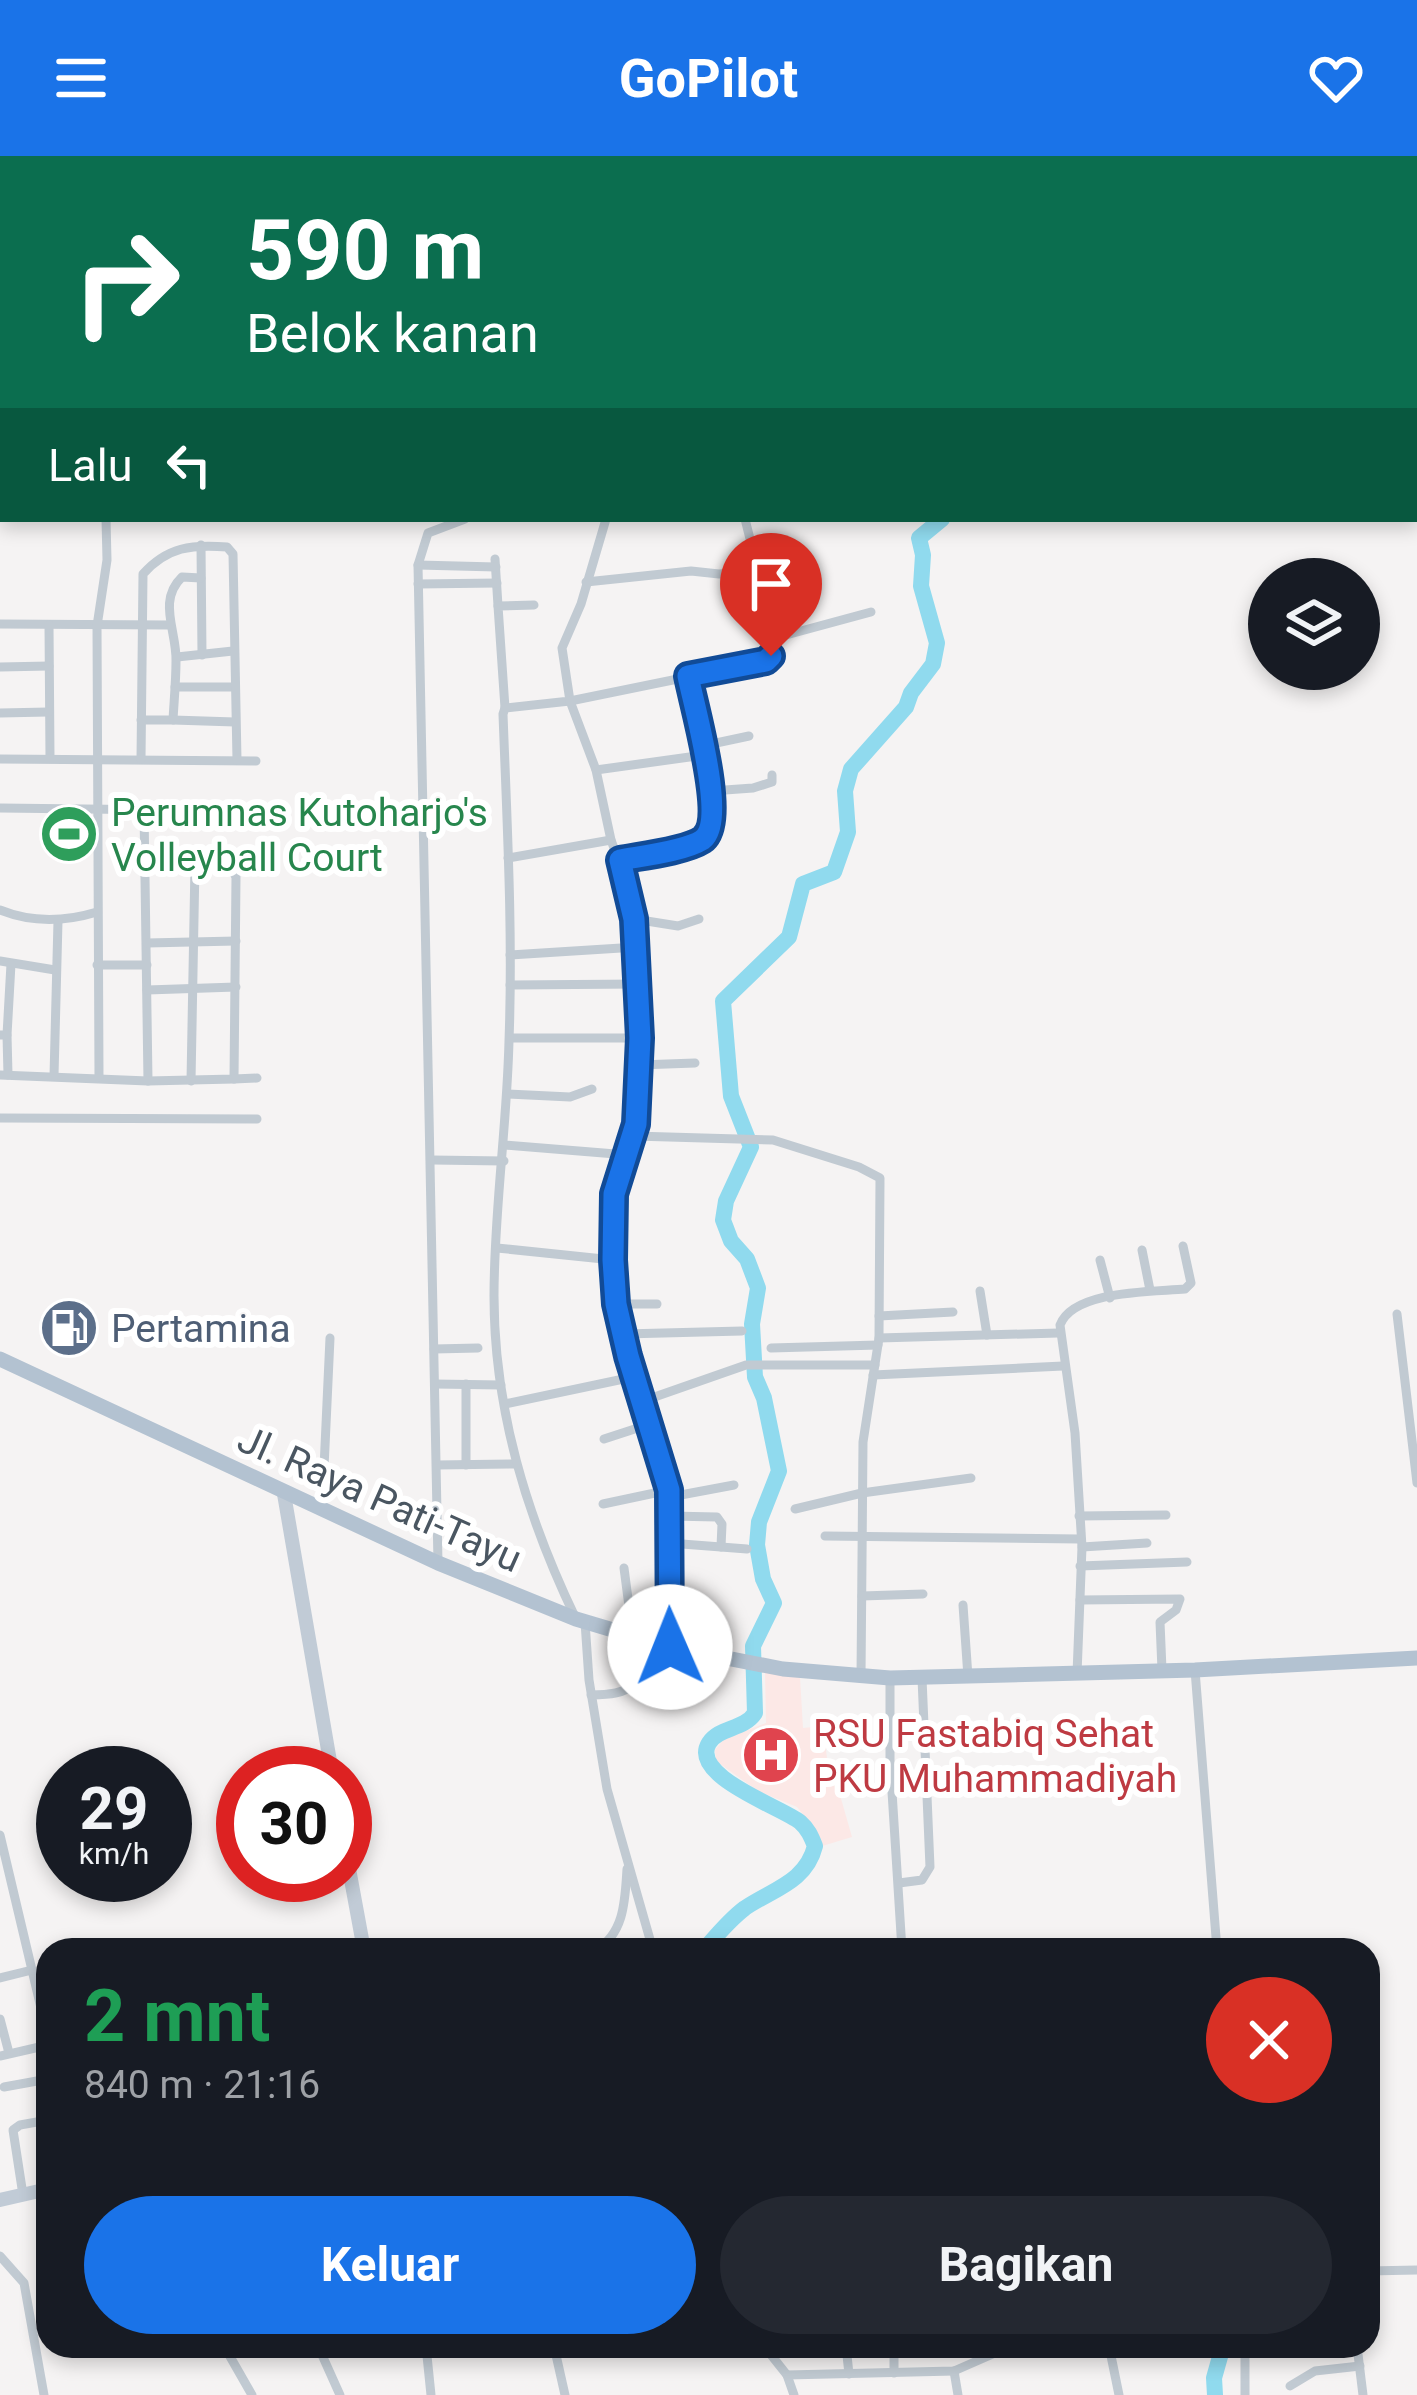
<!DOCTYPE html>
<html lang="id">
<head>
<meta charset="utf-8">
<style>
  :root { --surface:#171b24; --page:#242831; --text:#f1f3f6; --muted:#9ea1a6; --accent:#1a73e8 }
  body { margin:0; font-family:Roboto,sans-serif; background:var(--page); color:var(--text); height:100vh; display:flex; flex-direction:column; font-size:45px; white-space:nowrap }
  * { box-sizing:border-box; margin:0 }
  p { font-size:39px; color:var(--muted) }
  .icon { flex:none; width:66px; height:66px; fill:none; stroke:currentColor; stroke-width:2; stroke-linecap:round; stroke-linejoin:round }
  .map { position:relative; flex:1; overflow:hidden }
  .side { position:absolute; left:36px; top:1782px; width:1344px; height:420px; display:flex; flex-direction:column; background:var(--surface); border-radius:36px; box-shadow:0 6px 18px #0003 }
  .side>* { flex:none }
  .top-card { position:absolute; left:0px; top:0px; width:1419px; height:366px; box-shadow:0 6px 18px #0003; background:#0b6e4f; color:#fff; overflow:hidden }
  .fabs { position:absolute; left:1248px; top:402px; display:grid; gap:24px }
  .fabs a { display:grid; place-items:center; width:132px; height:132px; border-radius:50%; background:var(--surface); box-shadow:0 6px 18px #0003; font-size:60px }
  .speed { position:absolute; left:36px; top:1590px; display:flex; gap:24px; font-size:60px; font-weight:700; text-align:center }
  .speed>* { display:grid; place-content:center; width:156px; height:156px; border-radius:50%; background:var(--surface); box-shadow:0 6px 18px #0003; line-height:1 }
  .speed small { font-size:30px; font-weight:400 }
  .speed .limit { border:18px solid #d22; background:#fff; color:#111 }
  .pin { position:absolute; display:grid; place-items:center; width:102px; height:102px; color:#fff; margin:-123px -51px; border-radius:50% 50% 50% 0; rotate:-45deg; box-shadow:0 0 12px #0007 }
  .pin .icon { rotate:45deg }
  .me { position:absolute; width:132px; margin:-66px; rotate:359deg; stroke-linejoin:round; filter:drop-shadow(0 0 9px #0008) }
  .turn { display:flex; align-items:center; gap:42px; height:252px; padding:0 48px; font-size:54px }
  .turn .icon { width:156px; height:156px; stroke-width:2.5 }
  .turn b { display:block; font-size:84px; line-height:102px }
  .then { display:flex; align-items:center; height:114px; padding:0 48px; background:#0003; gap:24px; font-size:45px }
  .round { display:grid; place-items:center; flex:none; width:126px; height:126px; border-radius:63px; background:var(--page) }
  .headline { display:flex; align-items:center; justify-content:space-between; height:204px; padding:0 48px }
  h1 { font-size:72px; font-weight:700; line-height:90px; color:#1e9e55 }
  .button { display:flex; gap:24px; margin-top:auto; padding:24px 48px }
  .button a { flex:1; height:138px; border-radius:72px; background:var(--accent); color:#fff; font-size:48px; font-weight:700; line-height:138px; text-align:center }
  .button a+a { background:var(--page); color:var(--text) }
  header { display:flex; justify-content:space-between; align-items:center; height:156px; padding:0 48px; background:var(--accent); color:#fff; font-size:54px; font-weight:700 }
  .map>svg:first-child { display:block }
</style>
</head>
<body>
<header><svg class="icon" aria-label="menu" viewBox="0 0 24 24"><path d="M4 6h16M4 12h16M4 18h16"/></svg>GoPilot<svg class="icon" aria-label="heart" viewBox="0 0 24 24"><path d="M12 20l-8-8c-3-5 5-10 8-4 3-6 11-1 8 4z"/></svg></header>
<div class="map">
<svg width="1417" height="2239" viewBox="0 0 1417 2239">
  <rect width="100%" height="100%" fill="#f5f3f3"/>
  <polygon fill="#fce8e6" points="765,1516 800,1521 803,1572 823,1570 830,1626 838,1632 852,1681 819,1691 813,1671 797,1651 758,1635 716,1605 715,1594 724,1583 766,1567"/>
  <polygon fill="#c3f1d5" points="47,661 91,662 91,695 47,696"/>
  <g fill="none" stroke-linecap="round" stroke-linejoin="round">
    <g stroke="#90daee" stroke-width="16">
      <polyline points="1285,3 1288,0"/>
      <path d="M704 1794C717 1779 729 1764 745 1752 773 1733 806 1726 815 1690 811 1680 808 1673 800 1666 781 1651 689 1620 709 1587 719 1571 744 1574 755 1557L753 1490 774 1447 763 1423 757 1389 759 1366 779 1315 764 1242 755 1221 752 1168 758 1132 747 1103 731 1085 723 1064 726 1045 751 991 731 940 723 845 789 781 803 728 834 716 848 676 845 635 851 613 906 551 911 537 933 508 937 487 921 430 923 399 919 382 942 363"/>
      <polyline points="1215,2239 1214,2222 1223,2190"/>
    </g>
    <g stroke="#c1cad2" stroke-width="9">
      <polyline points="472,0 473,3"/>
      <polyline points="660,0 661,3"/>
      <polyline points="0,52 3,52"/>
      <polyline points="0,139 3,139"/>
      <polyline points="0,227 3,251"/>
      <polyline points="201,389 202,499"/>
      <polyline points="495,403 498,450"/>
      <polyline points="418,409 496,411"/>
      <polyline points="586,426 691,415 719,418 756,415"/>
      <polyline points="418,428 497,427"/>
      <polyline points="0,468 169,469"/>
      <polyline points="49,469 50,602"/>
      <polyline points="775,482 871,456"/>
      <polyline points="177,501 233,495"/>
      <polyline points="0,511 49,510"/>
      <polyline points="175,531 234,531"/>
      <polyline points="505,552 498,450 534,449"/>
      <polyline points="0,557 48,556"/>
      <path d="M141 564H173C174 545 176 525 176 505 177 475 157 445 182 421L201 422"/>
      <polyline points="173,564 235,566"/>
      <polyline points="702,590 749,580"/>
      <polyline points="0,603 256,605"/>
      <path d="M141 603 143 418C167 391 192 388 227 391L233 398 237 604"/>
      <polyline points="596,614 704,599"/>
      <polyline points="711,635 753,632 772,626 772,619"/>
      <polyline points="0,652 255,655"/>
      <polyline points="144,654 148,925"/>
      <polyline points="508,702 611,684"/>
      <polyline points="619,704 693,688 713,671 711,635 688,520"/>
      <path d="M0 754C32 767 64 766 97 756"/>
      <polyline points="634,763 678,770 699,763"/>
      <polyline points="147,787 236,785"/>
      <polyline points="510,799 637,791"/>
      <polyline points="0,805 55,814"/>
      <polyline points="97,809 147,809"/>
      <polyline points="510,829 639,828"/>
      <polyline points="147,834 236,831"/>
      <polyline points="0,879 7,879 11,808"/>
      <polyline points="7,879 8,919"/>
      <polyline points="510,882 641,882"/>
      <polyline points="639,909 695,907"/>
      <polyline points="0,919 148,925 234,923 236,721 232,714 218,709 147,707"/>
      <polyline points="54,920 58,765"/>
      <polyline points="99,921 97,470 107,404 106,363"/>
      <polyline points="234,923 257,922"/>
      <polyline points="191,925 195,708"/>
      <polyline points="507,938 570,941 592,933"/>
      <polyline points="0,962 257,963"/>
      <polyline points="634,980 773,984 859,1011 880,1022 879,1182 863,1286 861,1521"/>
      <polyline points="505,989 628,999"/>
      <polyline points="432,1004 504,1005"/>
      <polyline points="497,1092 613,1104"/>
      <polyline points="1142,1094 1150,1134"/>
      <polyline points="1100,1104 1110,1142"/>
      <polyline points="980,1135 987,1179"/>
      <polyline points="617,1148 657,1148"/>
      <polyline points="1397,1158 1417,1327"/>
      <polyline points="879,1160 953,1156"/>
      <polyline points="624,1178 742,1175"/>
      <polyline points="879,1182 1058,1177"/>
      <polyline points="771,1192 878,1189"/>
      <polyline points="434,1193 478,1192"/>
      <polyline points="873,1219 1063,1210"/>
      <polyline points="435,1228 501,1229"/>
      <polyline points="643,1245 746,1209 875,1209"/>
      <polyline points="505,1248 633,1221"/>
      <polyline points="604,1283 650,1268"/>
      <polyline points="437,1309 515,1308"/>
      <polyline points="466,1309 466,1228"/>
      <polyline points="670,1341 734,1329"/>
      <polyline points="603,1348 669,1334"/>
      <polyline points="795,1353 862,1337 971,1322"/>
      <polyline points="322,1355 330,1182"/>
      <polyline points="670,1360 717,1361 722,1368 721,1391"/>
      <polyline points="1079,1360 1166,1359"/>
      <polyline points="825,1380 1080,1383"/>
      <polyline points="669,1387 747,1393"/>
      <polyline points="1082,1391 1147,1387"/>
      <polyline points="438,1407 418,409 428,377 465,363"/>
      <polyline points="1080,1410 1187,1406"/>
      <polyline points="624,1412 633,1481"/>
      <polyline points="862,1440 923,1438"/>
      <polyline points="1080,1444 1180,1443 1176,1454 1160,1466 1162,1514"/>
      <polyline points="963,1449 968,1521"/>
      <path d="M576 1463C527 1361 494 1254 494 1140 494 1055 507 970 509 885 513 776 507 667 503 558L505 552 570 545 562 492 581 448 606 363"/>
      <polyline points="585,1466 589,1524 607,1633 653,1794"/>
      <polyline points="670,1491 669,1334 628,1200 617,1148 613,1104 614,1038 636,968 641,882 634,763 630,736 611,684 596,614 570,545 766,505 774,494 775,482 745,363"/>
      <polyline points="1195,1514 1217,1794"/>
      <path d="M1077 1518 1082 1391 1075 1277 1060 1169C1073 1134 1152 1136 1185 1133L1191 1127 1183 1090"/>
      <polyline points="890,1522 890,1604 902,1794"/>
      <path d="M591 1539C640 1538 636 1528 648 1484"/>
      <polyline points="0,1679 41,1852 48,1898"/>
      <polyline points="899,1727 922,1724 930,1711 922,1522"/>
      <path d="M596 1794C625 1777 625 1743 627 1713"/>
      <polyline points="0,1822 32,1814"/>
      <polyline points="0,1863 9,1897"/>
      <polyline points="0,1900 48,1889"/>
      <polyline points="4,1931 48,1923"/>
      <polyline points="23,2039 13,1974 20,1969 48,1964"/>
      <polyline points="0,2100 24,2127 44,2239"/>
      <polyline points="1368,2115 1417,2114"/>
      <polyline points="224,2190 252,2239"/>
      <polyline points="318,2190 340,2239"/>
      <polyline points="426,2190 431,2239"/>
      <polyline points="554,2190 565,2239"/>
      <polyline points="764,2190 787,2219 794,2239"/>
      <polyline points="846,2190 849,2218"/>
      <polyline points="894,2190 894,2217"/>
      <polyline points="1109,2190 1119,2239"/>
      <polyline points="1245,2190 1245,2239"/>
      <polyline points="1357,2190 1363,2239"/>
      <polyline points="179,2197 194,2190"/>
      <polyline points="322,2197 346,2190"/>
      <polyline points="954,2215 958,2239"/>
      <polyline points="787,2219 954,2215 1011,2190"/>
      <polyline points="1290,2230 1315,2215 1360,2210"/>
    </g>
    <g stroke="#c1cbd6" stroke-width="14">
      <polyline points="284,1338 332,1617"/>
      <polyline points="345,1691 364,1794"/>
      <polyline points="0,2044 48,2033"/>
    </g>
    <polyline stroke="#b3c2d1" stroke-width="15" points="0,1203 438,1407 576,1463 670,1491 783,1513 890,1522 1195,1514 1417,1502"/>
  </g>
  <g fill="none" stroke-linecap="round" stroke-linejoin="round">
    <defs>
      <path id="route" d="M670 1491 669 1334 628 1200 616 1148 613 1104 614 1038 636 968 640 882 634 763 620 704C641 700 685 695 702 684 728 666 694 551 688 520L766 505 771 500"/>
    </defs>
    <use href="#route" stroke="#114b97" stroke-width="30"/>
    <use href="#route" stroke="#1a73e8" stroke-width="21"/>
  </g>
  <defs>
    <symbol id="stadium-disc" viewBox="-11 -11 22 22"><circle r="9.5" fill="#2e9e5b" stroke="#fff"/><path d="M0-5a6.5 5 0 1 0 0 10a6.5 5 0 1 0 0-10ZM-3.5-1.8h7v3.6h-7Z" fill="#fff"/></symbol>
    <symbol id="fuel-disc" viewBox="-11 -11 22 22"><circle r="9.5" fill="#5c6f8a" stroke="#fff"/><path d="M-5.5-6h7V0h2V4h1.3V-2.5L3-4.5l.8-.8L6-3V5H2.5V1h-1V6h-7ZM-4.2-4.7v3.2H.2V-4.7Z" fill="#fff"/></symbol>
    <symbol id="hospital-disc" viewBox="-11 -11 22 22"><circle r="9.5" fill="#e0444e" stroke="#fff"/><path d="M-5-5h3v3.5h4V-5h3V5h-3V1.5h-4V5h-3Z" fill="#fff"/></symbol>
  </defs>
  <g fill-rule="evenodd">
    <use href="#stadium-disc" x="36" y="645" width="66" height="66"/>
    <use href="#fuel-disc" x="36" y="1139" width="66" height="66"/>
    <use href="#hospital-disc" x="738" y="1566" width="66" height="66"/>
  </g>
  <g text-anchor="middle" stroke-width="12" stroke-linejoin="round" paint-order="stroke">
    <g font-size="39" fill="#27864d" stroke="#fff" text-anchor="start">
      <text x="111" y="670">Perumnas Kutoharjo's<tspan x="111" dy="45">Volleyball Court</tspan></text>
    </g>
    <g font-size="39" fill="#4e5e75" stroke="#fff" text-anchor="start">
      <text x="111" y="1186">Pertamina</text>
    </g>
    <g font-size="39" fill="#4a5661" stroke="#fff">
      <text transform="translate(380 1342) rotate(24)" y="14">Jl. Raya Pati-Tayu</text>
    </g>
    <g font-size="39" fill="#be3a42" stroke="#fff" text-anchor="start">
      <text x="813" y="1591">RSU Fastabiq Sehat<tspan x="813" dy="45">PKU Muhammadiyah</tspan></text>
    </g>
  </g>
</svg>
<div class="fabs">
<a><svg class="icon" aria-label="layers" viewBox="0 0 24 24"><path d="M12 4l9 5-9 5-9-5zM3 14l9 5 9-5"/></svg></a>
</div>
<div class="speed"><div>29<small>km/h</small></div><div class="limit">30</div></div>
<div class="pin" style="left:771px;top:500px;background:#d93025"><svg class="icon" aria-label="arrive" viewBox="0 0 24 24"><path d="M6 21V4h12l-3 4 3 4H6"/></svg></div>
<svg class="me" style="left:670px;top:1491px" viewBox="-20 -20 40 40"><circle r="19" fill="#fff"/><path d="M0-13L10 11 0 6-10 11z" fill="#1a73e8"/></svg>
<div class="top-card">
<div class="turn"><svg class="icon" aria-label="right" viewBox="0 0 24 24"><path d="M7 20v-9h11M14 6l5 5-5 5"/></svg><div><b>590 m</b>Belok kanan</div></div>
<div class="then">Lalu<svg class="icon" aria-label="left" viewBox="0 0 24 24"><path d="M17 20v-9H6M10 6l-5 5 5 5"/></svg></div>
</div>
<section class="side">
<div class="headline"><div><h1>2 mnt</h1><p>840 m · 21:16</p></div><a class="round" style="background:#d93025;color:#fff"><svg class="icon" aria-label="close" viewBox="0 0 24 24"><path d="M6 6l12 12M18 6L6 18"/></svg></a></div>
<div class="button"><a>Keluar</a><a>Bagikan</a></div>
</section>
</div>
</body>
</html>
